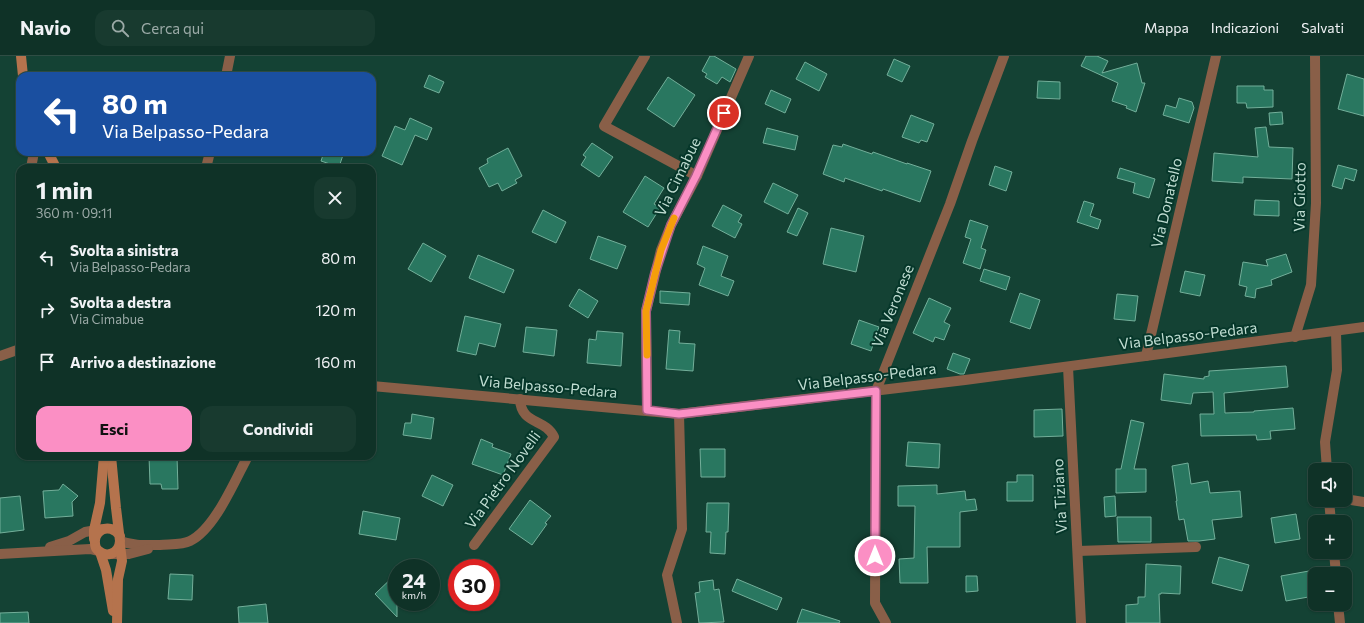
<!DOCTYPE html>
<html lang="it">
<head>
<meta charset="utf-8">
<style>
  :root { --surface:#0f3227; --page:#183a2f; --text:#f1f3f6; --muted:#9baaa7; --line:#2f4d44; --accent:#fb8fc4 }
  body { margin:0; font-family:Commissioner,sans-serif; background:var(--page); color:var(--text); height:100vh; display:flex; flex-direction:column; font-size:15px; white-space:nowrap }
  * { box-sizing:border-box; margin:0 }
  p { font-size:13px; color:var(--muted) }
  .icon { flex:none; width:22px; height:22px; fill:none; stroke:currentColor; stroke-width:2; stroke-linecap:round; stroke-linejoin:round }
  .map { position:relative; flex:1; overflow:hidden }
  .details { position:absolute; left:16px; top:108px; width:360px; height:296px; display:flex; flex-direction:column; background:var(--surface); border-radius:12px; box-shadow:0 1px 3px #0004,0 0 0 1px var(--line) }
  .details>* { flex:none }
  .hud { position:absolute; left:16px; top:16px; width:360px; height:84px; border-radius:12px; box-shadow:0 1px 3px #0004,0 0 0 1px var(--line); background:#1a4fa0; color:#fff; overflow:hidden }
  .controls { position:absolute; left:1308px; top:407px; display:grid; gap:8px }
  .controls a { display:grid; place-items:center; width:44px; height:44px; border-radius:8px; background:var(--surface); box-shadow:0 1px 3px #0004,0 0 0 1px var(--line); font-size:20px }
  .speed { position:absolute; left:388px; top:503px; display:flex; gap:8px; font-size:20px; font-weight:700; text-align:center }
  .speed>* { display:grid; place-content:center; width:52px; height:52px; border-radius:50%; background:var(--surface); box-shadow:0 1px 3px #0004,0 0 0 1px var(--line); line-height:1 }
  .speed small { font-size:10px; font-weight:400 }
  .speed .limit { border:6px solid #d22; background:#fff; color:#111 }
  .pin { position:absolute; display:grid; place-items:center; width:34px; height:34px; color:#fff; margin:-17px; border:2px solid #fff; border-radius:50%; box-shadow:0 1px 4px #0007 }
  .me { position:absolute; width:44px; margin:-22px; rotate:0deg; stroke-linejoin:round; filter:drop-shadow(0 0 3px #0008) }
  .turn { display:flex; align-items:center; gap:14px; height:84px; padding:0 20px; font-size:18px }
  .turn .icon { width:52px; height:52px; stroke-width:2.5 }
  .turn b { display:block; font-size:28px; line-height:34px }
  .round { display:grid; place-items:center; flex:none; width:42px; height:42px; border-radius:12px; background:var(--page) }
  .overview { display:flex; align-items:center; justify-content:space-between; height:68px; padding:0 20px }
  h1 { font-size:24px; font-weight:700; line-height:30px }
  .cta { display:flex; gap:8px; margin-top:auto; padding:8px 20px }
  .cta a { flex:1; height:46px; border-radius:12px; background:var(--accent); color:#111; font-size:16px; font-weight:700; line-height:46px; text-align:center }
  .cta a+a { background:var(--page); color:var(--text) }
  ul { padding:0; list-style:none }
  li { display:flex; align-items:center; gap:12px; height:52px; padding:0 20px }
  li div { flex:1 }
  li b { display:block; font-size:15px }
  li em { font-style:normal }
  header { display:flex; align-items:center; gap:24px; box-sizing:border-box; height:56px; padding:0 20px; background:var(--surface); border-bottom:1px solid var(--line) }
  header strong { font-size:19px }
  nav { display:flex; gap:22px; margin-inline-start:auto; font-size:14px }
  .search { width:280px; height:36px; background:var(--page); display:flex; align-items:center; gap:10px; box-sizing:border-box; padding:0 14px; border-radius:12px; color:var(--muted); font-size:15px }
  .map>svg:first-child { display:block }
</style>
</head>
<body>
<header>
<strong>Navio</strong>
<div class="search"><svg class="icon" aria-label="search" viewBox="0 0 24 24"><circle cx="10" cy="10" r="6"/><path d="M15 15l6 6"/></svg>Cerca qui</div>
<nav><a>Mappa</a><a>Indicazioni</a><a>Salvati</a></nav>
</header>
<div class="map">
<svg width="1364" height="567" viewBox="0 0 1364 567">
  <rect width="100%" height="100%" fill="#144234"/>
  <g fill="#297760" stroke="#73af9a">
    <polygon points="710,0 714,0 736,13 730,26 722,21 717,28 705,21 707,18 702,15"/>
    <polygon points="1086,0 1097,0 1108,5 1102,17 1137,7 1142,27 1145,27 1136,56 1126,52 1127,50 1112,45 1118,27 1081,10"/>
    <polygon points="894,3 910,10 902,26 887,19"/>
    <polygon points="805,6 827,18 819,35 796,23"/>
    <polygon points="1347,18 1364,23 1364,60 1338,53"/>
    <polygon points="429,19 444,26 439,37 424,31"/>
    <polygon points="668,21 695,39 674,71 647,53"/>
    <polygon points="1038,25 1060,26 1060,43 1037,42"/>
    <polygon points="1237,30 1264,30 1264,34 1273,34 1273,51 1247,52 1246,47 1237,47"/>
    <polygon points="771,34 791,43 785,57 765,48"/>
    <polygon points="1179,42 1192,46 1194,52 1189,67 1163,59 1166,49 1176,52"/>
    <polygon points="1282,56 1283,68 1270,69 1269,57"/>
    <polygon points="911,59 934,68 927,86 921,84 919,87 902,81"/>
    <polygon points="410,62 432,72 427,84 415,79 402,109 382,100 395,70 405,74"/>
    <polygon points="1266,71 1269,91 1293,92 1292,123 1243,121 1243,127 1212,125 1214,97 1258,101 1255,72"/>
    <polygon points="767,72 798,80 795,94 763,87"/>
    <polygon points="592,87 613,101 599,121 581,109 586,101 583,99"/>
    <polygon points="843,88 872,98 873,96 907,108 907,107 931,115 920,146 883,133 882,135 845,122 844,126 823,118 833,89 842,91"/>
    <polygon points="508,92 522,120 515,124 517,127 502,135 498,127 489,131 479,112 488,107 487,103"/>
    <polygon points="324,96 344,96 339,111 321,105"/>
    <polygon points="1338,109 1357,114 1354,125 1345,122 1342,133 1332,130"/>
    <polygon points="995,110 1012,116 1006,135 989,129"/>
    <polygon points="1120,112 1155,123 1149,142 1133,137 1135,127 1117,122"/>
    <polygon points="645,120 664,132 654,148 660,152 648,171 623,156"/>
    <polygon points="773,127 798,139 788,158 764,146"/>
    <polygon points="1255,144 1279,145 1279,160 1254,159"/>
    <polygon points="1084,145 1094,148 1090,160 1101,164 1098,173 1077,166"/>
    <polygon points="723,149 742,159 738,166 742,168 735,182 712,170"/>
    <polygon points="798,152 808,157 797,180 787,176"/>
    <polygon points="543,154 566,166 556,187 532,176"/>
    <polygon points="970,164 988,170 981,192 986,194 980,213 963,207 971,183 965,181"/>
    <polygon points="831,172 864,180 856,216 823,208"/>
    <polygon points="598,180 626,190 617,213 590,203"/>
    <polygon points="423,187 446,200 431,226 408,213"/>
    <polygon points="703,190 728,200 721,220 734,225 728,240 699,229 705,212 697,208"/>
    <polygon points="1286,198 1292,216 1271,224 1272,229 1256,233 1255,242 1245,240 1247,231 1239,229 1243,206 1268,210 1266,204"/>
    <polygon points="478,199 514,214 504,237 469,222"/>
    <polygon points="984,213 1010,221 1006,234 980,225"/>
    <polygon points="1185,215 1205,219 1200,240 1180,236"/>
    <polygon points="579,233 598,245 588,262 569,250"/>
    <polygon points="660,235 690,237 689,249 660,247"/>
    <polygon points="1020,237 1040,244 1030,273 1010,266"/>
    <polygon points="1117,238 1138,240 1135,265 1114,263"/>
    <polygon points="929,242 951,252 944,266 950,269 944,284 935,281 933,286 913,277"/>
    <polygon points="465,260 501,268 495,291 479,287 476,299 457,295"/>
    <polygon points="859,264 879,271 871,295 851,288"/>
    <polygon points="526,271 557,274 554,300 523,296"/>
    <polygon points="669,274 680,275 679,287 695,288 693,315 666,313"/>
    <polygon points="597,275 623,277 621,310 587,307 589,283 596,284"/>
    <polygon points="953,297 970,303 964,318 960,318 947,313"/>
    <polygon points="1286,310 1288,331 1224,337 1225,357 1254,356 1254,355 1293,352 1295,373 1270,375 1271,383 1257,384 1256,379 1201,380 1200,358 1214,358 1213,336 1193,337 1191,348 1161,344 1164,318 1204,323 1204,321 1209,320 1209,315"/>
    <polygon points="1062,353 1063,380 1034,381 1034,354"/>
    <polygon points="412,358 434,362 431,383 403,379 405,367 411,367"/>
    <polygon points="1131,364 1144,367 1134,413 1146,413 1146,436 1116,437 1116,413 1121,413"/>
    <polygon points="481,383 493,388 492,391 511,398 503,419 472,408"/>
    <polygon points="908,386 940,388 939,412 906,410"/>
    <polygon points="700,393 725,393 725,421 701,421"/>
    <polygon points="149,400 177,400 178,433 162,433 161,428 150,428"/>
    <polygon points="1188,407 1191,428 1208,425 1210,437 1240,435 1242,461 1212,464 1215,483 1199,485 1188,485 1184,463 1179,464 1176,445 1177,445 1172,410"/>
    <polygon points="432,419 453,429 443,450 422,440"/>
    <polygon points="1017,419 1033,419 1033,445 1007,445 1007,426 1017,426"/>
    <polygon points="63,428 78,440 72,446 73,460 45,462 43,435 59,434"/>
    <polygon points="937,429 937,438 965,435 966,444 975,443 977,454 960,456 960,491 927,491 928,527 900,527 899,503 914,502 915,450 898,450 898,430"/>
    <polygon points="20,440 24,474 0,477 0,442"/>
    <polygon points="1115,440 1116,460 1105,461 1104,441"/>
    <polygon points="530,444 551,460 545,467 547,468 532,489 509,473"/>
    <polygon points="707,447 729,447 728,476 726,476 725,498 710,497 711,476 706,476"/>
    <polygon points="363,455 400,462 396,484 359,478"/>
    <polygon points="1296,458 1300,483 1275,487 1271,462"/>
    <polygon points="1117,461 1151,461 1151,486 1118,486"/>
    <polygon points="1219,501 1249,509 1242,535 1212,527"/>
    <polygon points="1146,508 1181,510 1180,538 1161,537 1161,538 1159,538 1160,567 1126,567 1126,549 1138,548 1138,541 1145,541"/>
    <polygon points="1309,515 1314,540 1286,545 1281,520"/>
    <polygon points="397,517 397,561 375,538"/>
    <polygon points="170,518 193,519 192,544 168,543"/>
    <polygon points="966,520 977,520 978,535 966,536"/>
    <polygon points="737,523 782,542 777,554 732,535"/>
    <polygon points="713,524 714,534 719,533 724,566 699,567 695,537 700,536 699,526"/>
    <polygon points="266,548 268,567 239,567 238,551"/>
    <polygon points="802,553 840,565 839,567 797,567"/>
    <polygon points="28,556 29,567 0,567 0,557"/>
  </g>
  <g fill="none" stroke-linecap="round" stroke-linejoin="round">
    <g stroke="#895f48" stroke-width="10">
      <polyline points="645,0 604,70 697,120"/>
      <polyline points="226,20 230,0"/>
      <polyline points="206,112 210,96"/>
      <polyline points="1295,281 1311,229 1316,147 1315,0"/>
      <polyline points="1146,300 1216,0"/>
      <polyline points="1068,311 1081,567"/>
      <polyline points="647,354 646,255 661,194 671,169 697,120 749,0"/>
      <polyline points="1345,443 1364,446"/>
      <path d="M474 489 554 381C545 362 521 369 520 343"/>
      <polyline points="1078,495 1196,491"/>
      <polyline points="677,567 667,519 682,473 679,358"/>
      <polyline points="886,567 875,547 876,335 950,148 972,85 1004,0"/>
    </g>
    <g stroke="#895f48" stroke-width="10">
      <polyline points="31,112 34,96"/>
      <polyline points="20,170 20,181"/>
      <polyline points="0,300 20,293"/>
      <polyline points="372,330 679,358 965,324 1364,271"/>
      <polyline points="1327,414 1325,386 1337,314 1336,276"/>
      <polyline points="1329,444 1331,466"/>
      <path d="M120 485C134 490 146 489 160 489 169 488 182 489 190 485 215 473 235 424 248 400"/>
      <polyline points="50,491 69,485 85,476 102,473"/>
      <polyline points="1334,496 1336,518"/>
      <polyline points="0,498 90,493 98,495"/>
      <polyline points="112,498 129,498 148,493"/>
      <polyline points="1338,548 1340,567"/>
    </g>
    <g stroke="#b5734d" stroke-width="10">
      <polyline points="21,0 23,20"/>
      <polyline points="48,96 56,112"/>
      <path d="M111 400 116 452 120 485C119 499 104 503 96 492 90 474 110 465 120 480"/>
      <polyline points="94,483 94,474 100,447 104,400"/>
      <polyline points="100,496 106,514 113,555"/>
      <polyline points="117,567 118,523 122,505 120,489"/>
    </g>
  </g>
  <g fill="none" stroke-linecap="round" stroke-linejoin="round">
    <defs>
      <polyline id="route" points="724,57 696,120 671,169 655,217 646,255 647,354 679,358 876,335 875,500"/>
    </defs>
    <use href="#route" stroke="#a35d7f" stroke-width="10"/>
    <use href="#route" stroke="#fb8fc4" stroke-width="7"/>
    <polyline stroke="#f59e0b" stroke-width="7" points="647,299 646,255 661,194 674,162"/>
  </g>
  <g text-anchor="middle" stroke-width="4" stroke-linejoin="round" paint-order="stroke">
    <g font-size="15" fill="#bfdcd1" stroke="#06372a">
      <text transform="translate(678 121) rotate(-64)" y="5">Via Cimabue</text>
      <text transform="translate(1300 141) rotate(-89)" y="5">Via Giotto</text>
      <text transform="translate(1167 147) rotate(-77)" y="5">Via Donatello</text>
      <text transform="translate(893 250) rotate(-68)" y="5">Via Veronese</text>
      <text transform="translate(1188 280) rotate(-7)" y="5">Via Belpasso-Pedara</text>
      <text transform="translate(867 321) rotate(-7)" y="5">Via Belpasso-Pedara</text>
      <text transform="translate(548 331) rotate(5)" y="5">Via Belpasso-Pedara</text>
      <text transform="translate(503 424) rotate(-54)" y="5">Via Pietro Novelli</text>
      <text transform="translate(1060 440) rotate(-93)" y="5">Via Tiziano</text>
    </g>
  </g>
</svg>
<div class="controls">
<a><svg class="icon" aria-label="sound" viewBox="0 0 24 24"><path d="M4 9h4l5-4v14l-5-4H4zM17 9q2 3 0 6"/></svg></a>
<a>+</a>
<a>−</a>
</div>
<div class="speed"><div>24<small>km/h</small></div><div class="limit">30</div></div>
<div class="pin" style="left:724px;top:57px;background:#d93025"><svg class="icon" aria-label="arrive" viewBox="0 0 24 24"><path d="M6 21V4h12l-3 4 3 4H6"/></svg></div>
<svg class="me" style="left:875px;top:500px" viewBox="-20 -20 40 40"><circle r="17" fill="#fb8fc4" stroke="#fff" stroke-width="3"/><path d="M0-11L8 9 0 5-8 9z" fill="#fff"/></svg>
<div class="hud">
<div class="turn"><svg class="icon" aria-label="left" viewBox="0 0 24 24"><path d="M17 20v-9H6M10 6l-5 5 5 5"/></svg><div><b>80 m</b>Via Belpasso-Pedara</div></div>
</div>
<section class="details">
<div class="overview"><div><h1>1 min</h1><p>360 m · 09:11</p></div><a class="round"><svg class="icon" aria-label="close" viewBox="0 0 24 24"><path d="M6 6l12 12M18 6L6 18"/></svg></a></div>
<ul>
<li><svg class="icon" aria-label="left" viewBox="0 0 24 24"><path d="M17 20v-9H6M10 6l-5 5 5 5"/></svg><div><b>Svolta a sinistra</b><p>Via Belpasso-Pedara</p></div><em>80 m</em></li>
<li><svg class="icon" aria-label="right" viewBox="0 0 24 24"><path d="M7 20v-9h11M14 6l5 5-5 5"/></svg><div><b>Svolta a destra</b><p>Via Cimabue</p></div><em>120 m</em></li>
<li><svg class="icon" aria-label="arrive" viewBox="0 0 24 24"><path d="M6 21V4h12l-3 4 3 4H6"/></svg><div><b>Arrivo a destinazione</b></div><em>160 m</em></li>
</ul>
<div class="cta"><a>Esci</a><a>Condividi</a></div>
</section>
</div>
</body>
</html>
